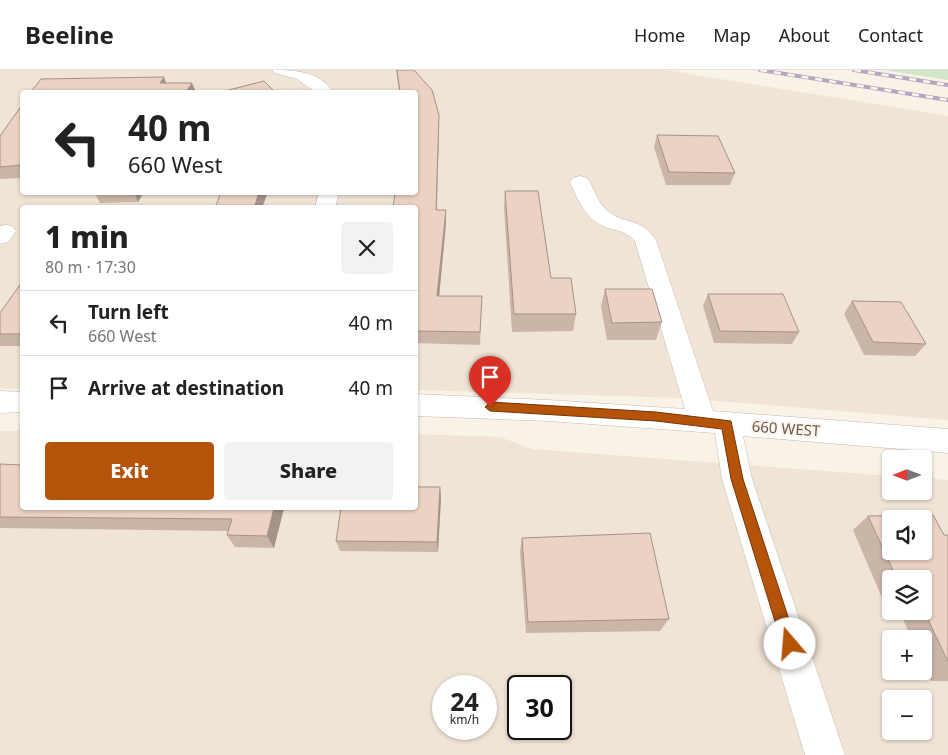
<!DOCTYPE html>
<html lang="en">
<head>
<meta charset="utf-8">
<style>
  :root { --surface:#fff; --page:#f2f2f2; --text:#222; --muted:#767676; --line:#e0e0e0; --accent:#b45309 }
  body { margin:0; font-family:"Noto Sans",sans-serif; background:var(--page); color:var(--text); height:100vh; display:flex; flex-direction:column; font-size:19px; white-space:nowrap }
  * { box-sizing:border-box; margin:0 }
  p { font-size:16px; color:var(--muted) }
  .icon { flex:none; width:28px; height:28px; fill:none; stroke:currentColor; stroke-width:2; stroke-linecap:round; stroke-linejoin:round }
  .map { position:relative; flex:1; overflow:hidden }
  .details { position:absolute; left:20px; top:135px; width:398px; height:305px; display:flex; flex-direction:column; background:var(--surface); border-radius:5px; box-shadow:0 1px 4px #0004 }
  .details>* { flex:none }
  .hud { position:absolute; left:20px; top:20px; width:398px; height:105px; border-radius:5px; box-shadow:0 1px 4px #0004; background:#fff; color:var(--text); overflow:hidden }
  .needle { width:32px; rotate:270deg }
  .buttons { position:absolute; left:882px; top:380px; display:grid; gap:10px }
  .buttons a { display:grid; place-items:center; width:50px; height:50px; border-radius:5px; background:var(--surface); box-shadow:0 1px 4px #0004; font-size:25px }
  .speed { position:absolute; left:432px; top:605px; display:flex; gap:10px; font-size:25px; font-weight:700; text-align:center }
  .speed>* { display:grid; place-content:center; width:65px; height:65px; border-radius:50%; background:var(--surface); box-shadow:0 1px 4px #0004; line-height:1 }
  .speed small { font-size:12px; font-weight:400 }
  .speed .limit { border:2px solid #111; border-radius:8px; background:#fff; color:#111 }
  .pin { position:absolute; display:grid; place-items:center; width:42px; height:42px; color:#fff; margin:-51px -21px; border-radius:50% 50% 50% 0; rotate:-45deg; box-shadow:0 0 5px #0007 }
  .pin .icon { rotate:45deg }
  .me { position:absolute; width:55px; margin:-28px; rotate:342deg; stroke-linejoin:round; filter:drop-shadow(0 0 4px #0008) }
  .turn { display:flex; align-items:center; gap:18px; height:105px; padding:0 25px; font-size:22px }
  .turn .icon { width:65px; height:65px; stroke-width:2.5 }
  .turn b { display:block; font-size:35px; line-height:42px }
  .round { display:grid; place-items:center; flex:none; width:52px; height:52px; border-radius:5px; background:var(--page) }
  .overview { display:flex; align-items:center; justify-content:space-between; height:85px; padding:0 25px }
  h1 { font-size:30px; font-weight:800; line-height:38px }
  .primary-button { display:flex; gap:10px; margin-top:auto; padding:10px 25px }
  .primary-button a { flex:1; height:58px; border-radius:5px; background:var(--accent); color:#fff; font-size:20px; font-weight:800; line-height:58px; text-align:center }
  .primary-button a+a { background:var(--page); color:var(--text) }
  ul { padding:0; list-style:none }
  li { display:flex; align-items:center; gap:15px; height:65px; padding:0 25px; border-top:1px solid var(--line) }
  li div { flex:1 }
  li b { display:block; font-size:19px }
  li em { font-style:normal }
  header { display:flex; align-items:center; gap:30px; box-sizing:border-box; height:70px; padding:0 25px; background:var(--surface); border-bottom:1px solid var(--line) }
  header strong { font-size:24px }
  nav { display:flex; gap:28px; margin-inline-start:auto; font-size:18px }
  .map>svg:first-child { display:block }
</style>
</head>
<body>
<header>
<strong>Beeline</strong>
<nav><a>Home</a><a>Map</a><a>About</a><a>Contact</a></nav>
</header>
<div class="map">
<svg width="948" height="685" viewBox="0 0 948 685">
  <rect width="100%" height="100%" fill="#f9f2e6"/>
  <g fill="#f0e4d6" fill-rule="evenodd">
    <path d="M0 0H665L948 46V350L682 328 415 320V138H22V319L0 318ZM22 22H415V122H22Z"/>
    <path d="M0 361H22V438H415V364L500 367 532 379 891 406V421H924V408L948 410V685H0ZM891 449H924V481H891ZM891 509H924V541H891ZM891 569H924V601H891ZM444 616H486V659H444ZM519 616H561V659H519ZM891 629H924V661H891Z"/>
  </g>
  <polygon fill="#d3e5c7" points="884,0 948,0 948,10"/>
  <g fill="none" stroke-linecap="round" stroke-linejoin="round">
    <defs>
      <g id="minor">
        <path d="M272 0C295 0 319 1 333 22H315L297 9 275 3Z"/>
        <path d="M580 106 587 108C595 119 597 133 609 142 627 156 640 146 656 170L713 341 948 359V383L743 366 752 409 845 685H805L722 409 715 363 548 351 415 346V324L548 330 685 339 635 171C626 160 615 161 603 156 586 148 577 129 570 112L573 108Z"/>
        <polygon points="319,122 339,122 335,138 315,138"/>
        <polygon points="5,155 12,156 16,161 8,172 0,174 0,156"/>
        <polygon points="0,321 22,322 22,342 0,343"/>
      </g>
    </defs>
    <use href="#minor" stroke="#c9baae" stroke-width="1"/>
    <use href="#minor" fill="#fff" fill-rule="evenodd"/>
    <defs>
      <g id="rail">
        <polyline points="760,0 948,30"/>
        <polyline points="854,0 948,15"/>
      </g>
    </defs>
    <use href="#rail" stroke="#b5a6c1" stroke-width="4"/>
    <use href="#rail" stroke="#fcf6ec" stroke-width="2.5" stroke-dasharray="7" stroke-linecap="butt"/>
  </g>
  <g fill="#cab5a7">
    <polygon points="396,0 414,0 439,57 437,140 446,140 446,153 439,226 482,226 480,275 415,273 415,22 399,22"/>
    <polygon points="22,35 22,108 0,109 0,66"/>
    <polygon points="657,65 735,103 730,115 666,115 654,77"/>
    <polygon points="505,121 551,208 576,244 573,261 512,262 504,138"/>
    <polygon points="94,122 144,122 138,132 100,133"/>
    <polygon points="22,212 22,276 0,276 0,243"/>
    <polygon points="605,219 662,252 656,270 607,270 601,236"/>
    <polygon points="708,224 799,262 792,274 714,273 703,236"/>
    <polygon points="852,231 926,274 915,286 864,285 844,244"/>
    <polygon points="0,394 284,438 274,478 235,477 227,465 228,461 0,458"/>
    <polygon points="440,417 441,428 438,482 340,481 336,471"/>
    <polygon points="868,446 944,465 948,465 948,611 931,611 924,596 924,569 912,569 899,541 924,541 924,509 891,509 891,530 883,530 853,460"/>
    <polygon points="522,468 669,549 660,561 526,563 520,482"/>
  </g>
  <g fill="#a49388">
    <polygon points="164,7 168,18 160,13"/>
    <polygon points="192,13 196,22 186,22"/>
    <polygon points="439,45 439,57 436,153 436,140"/>
    <polygon points="134,122 144,122 138,132"/>
    <polygon points="259,122 268,122 262,138 254,138"/>
    <polygon points="446,140 446,153 438,238 437,226"/>
    <polygon points="440,417 441,428 438,482 437,472"/>
    <polygon points="274,438 284,438 274,478 267,466"/>
  </g>
  <g fill="#ebd2c2" stroke="#a49388" fill-rule="evenodd">
    <polygon points="397,0 414,0 432,20 439,45 436,140 446,140 437,226 482,226 480,262 415,261 415,138 393,138 395,123 415,122 415,22 400,22"/>
    <polygon points="164,7 160,13 192,13 186,22 31,22 41,9"/>
    <polygon points="264,11 275,22 221,22"/>
    <polygon points="22,35 22,95 0,97 0,66"/>
    <polygon points="657,65 718,66 735,103 669,102"/>
    <polygon points="505,121 538,121 551,208 571,208 576,244 514,244"/>
    <polygon points="221,122 259,122 254,138 215,138"/>
    <polygon points="22,212 22,264 0,264 0,243"/>
    <polygon points="605,219 652,219 662,252 612,253"/>
    <polygon points="708,224 783,224 799,262 720,261"/>
    <polygon points="852,231 901,232 926,274 873,272"/>
    <polygon points="0,394 22,395 22,438 274,438 267,466 227,465 232,449 0,447"/>
    <polygon points="415,417 440,417 437,472 336,471 341,438 415,438"/>
    <path d="M933 445 944 465H948V592L924 541V509H897L868 446ZM891 449H924V481H891Z"/>
    <polygon points="650,463 669,549 528,552 522,468"/>
  </g>
  <polygon fill="#b45309" stroke="#753606" points="490,332 656,342 731,351 743,409 797,574 795,580 790,582 784,580 782,574 731,409 722,359 656,351 490,341 485,337"/>
  <g text-anchor="middle" stroke-width="4" stroke-linejoin="round" paint-order="stroke">
    <g font-size="15" fill="#6f5a4f" stroke="#fcf6ec">
      <text transform="translate(786 359) rotate(4)" y="5">660 WEST</text>
    </g>
  </g>
</svg>
<div class="buttons">
<a><svg class="needle" viewBox="-14 -14 28 28"><path d="M0-13l5 13h-10z" fill="#e53935"/><path d="M0 13l5-13h-10z" fill="#767676"/></svg></a>
<a><svg class="icon" aria-label="sound" viewBox="0 0 24 24"><path d="M4 9h4l5-4v14l-5-4H4zM17 9q2 3 0 6"/></svg></a>
<a><svg class="icon" aria-label="layers" viewBox="0 0 24 24"><path d="M12 4l9 5-9 5-9-5zM3 14l9 5 9-5"/></svg></a>
<a>+</a>
<a>−</a>
</div>
<div class="speed"><div>24<small>km/h</small></div><div class="limit">30</div></div>
<div class="pin" style="left:490px;top:337px;background:#d93025"><svg class="icon" aria-label="arrive" viewBox="0 0 24 24"><path d="M6 21V4h12l-3 4 3 4H6"/></svg></div>
<svg class="me" style="left:790px;top:574px" viewBox="-20 -20 40 40"><circle r="19" fill="#fff"/><path d="M0-13L10 11 0 6-10 11z" fill="#b45309"/></svg>
<div class="hud">
<div class="turn"><svg class="icon" aria-label="left" viewBox="0 0 24 24"><path d="M17 20v-9H6M10 6l-5 5 5 5"/></svg><div><b>40 m</b>660 West</div></div>
</div>
<section class="details">
<div class="overview"><div><h1>1 min</h1><p>80 m · 17:30</p></div><a class="round"><svg class="icon" aria-label="close" viewBox="0 0 24 24"><path d="M6 6l12 12M18 6L6 18"/></svg></a></div>
<ul>
<li><svg class="icon" aria-label="left" viewBox="0 0 24 24"><path d="M17 20v-9H6M10 6l-5 5 5 5"/></svg><div><b>Turn left</b><p>660 West</p></div><em>40 m</em></li>
<li><svg class="icon" aria-label="arrive" viewBox="0 0 24 24"><path d="M6 21V4h12l-3 4 3 4H6"/></svg><div><b>Arrive at destination</b></div><em>40 m</em></li>
</ul>
<div class="primary-button"><a>Exit</a><a>Share</a></div>
</section>
</div>
</body>
</html>
